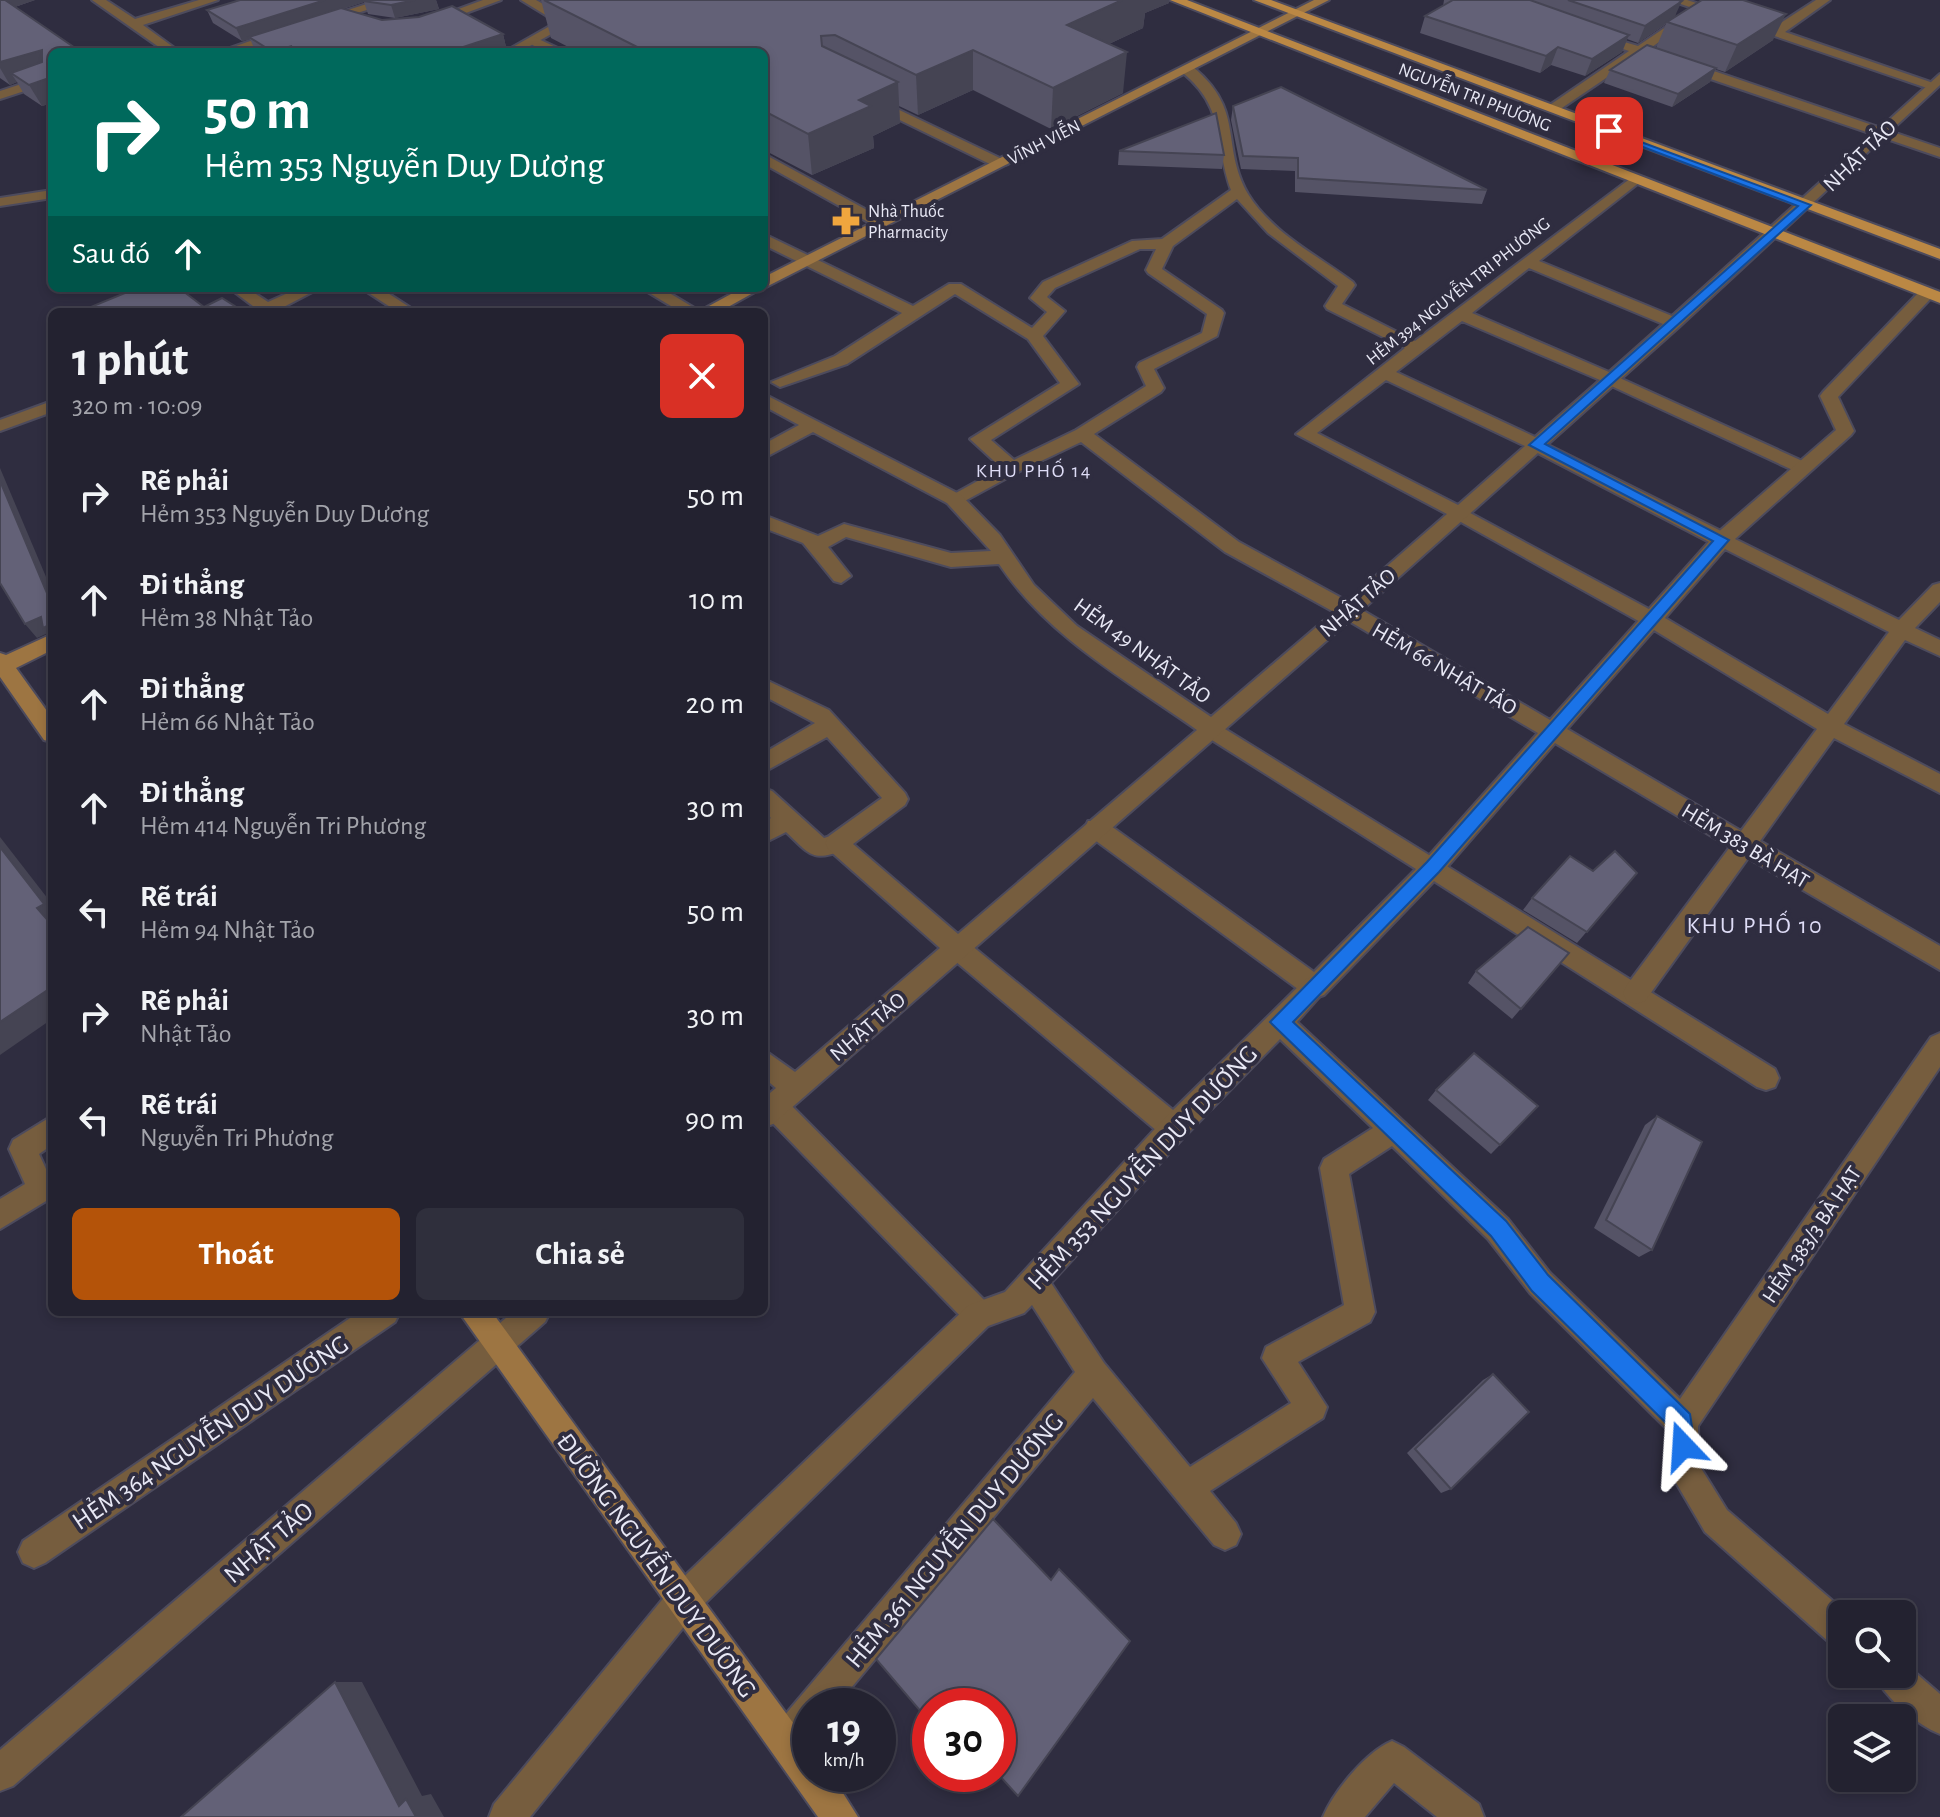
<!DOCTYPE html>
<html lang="vi">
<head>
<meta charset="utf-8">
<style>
  :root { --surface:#232230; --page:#2f2f3c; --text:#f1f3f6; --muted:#a3a4ab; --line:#403f4c; --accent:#b45309 }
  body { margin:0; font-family:"Alegreya Sans",sans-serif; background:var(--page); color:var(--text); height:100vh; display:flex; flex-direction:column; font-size:30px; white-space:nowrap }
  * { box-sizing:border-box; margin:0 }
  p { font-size:26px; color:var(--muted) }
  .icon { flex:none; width:44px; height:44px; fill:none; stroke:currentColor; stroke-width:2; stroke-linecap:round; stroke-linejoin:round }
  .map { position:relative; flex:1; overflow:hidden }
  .side { position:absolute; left:48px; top:308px; width:720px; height:1008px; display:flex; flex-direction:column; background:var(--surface); border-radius:12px; box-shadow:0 4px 12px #0003,0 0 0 2px var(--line) }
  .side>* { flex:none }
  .guide { position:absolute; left:48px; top:48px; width:720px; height:244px; border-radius:12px; box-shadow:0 4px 12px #0003,0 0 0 2px var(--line); background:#00695c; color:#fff; overflow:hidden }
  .buttons { position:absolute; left:1828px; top:1600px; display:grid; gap:16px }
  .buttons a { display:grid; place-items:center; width:88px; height:88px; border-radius:12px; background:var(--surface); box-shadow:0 4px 12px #0003,0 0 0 2px var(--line); font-size:40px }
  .speed { position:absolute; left:792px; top:1688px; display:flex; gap:16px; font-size:40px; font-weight:700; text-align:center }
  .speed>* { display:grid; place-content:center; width:104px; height:104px; border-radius:50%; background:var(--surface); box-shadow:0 4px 12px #0003,0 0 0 2px var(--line); line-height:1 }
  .speed small { font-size:20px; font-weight:400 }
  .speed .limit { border:12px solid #d22; background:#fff; color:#111 }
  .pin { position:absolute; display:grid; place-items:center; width:68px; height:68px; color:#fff; margin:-34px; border-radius:16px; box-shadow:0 4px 12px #0006 }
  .me { position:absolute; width:88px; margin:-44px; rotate:340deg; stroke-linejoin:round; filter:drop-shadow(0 0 6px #0008) }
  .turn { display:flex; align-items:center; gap:28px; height:168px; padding:0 24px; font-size:36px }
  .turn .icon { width:104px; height:104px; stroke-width:2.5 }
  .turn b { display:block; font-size:56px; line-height:68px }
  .then { display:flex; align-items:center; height:76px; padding:0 24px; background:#0003; gap:16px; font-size:30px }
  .round { display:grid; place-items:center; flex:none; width:84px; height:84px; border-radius:12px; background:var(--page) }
  .headline { display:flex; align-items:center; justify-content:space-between; height:136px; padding:0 24px }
  h1 { font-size:48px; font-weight:700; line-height:60px }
  .button { display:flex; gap:16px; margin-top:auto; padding:16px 24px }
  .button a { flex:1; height:92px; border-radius:12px; background:var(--accent); color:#fff; font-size:32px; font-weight:700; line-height:92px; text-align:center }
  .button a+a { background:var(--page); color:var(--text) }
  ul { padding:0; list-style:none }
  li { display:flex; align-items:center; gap:24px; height:104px; padding:0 24px }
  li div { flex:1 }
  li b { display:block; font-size:30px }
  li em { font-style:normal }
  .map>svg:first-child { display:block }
</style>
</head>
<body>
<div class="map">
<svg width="1940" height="1817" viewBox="0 0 1940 1817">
  <rect width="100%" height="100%" fill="#2f2d40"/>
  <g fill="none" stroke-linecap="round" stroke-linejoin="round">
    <defs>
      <g id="lane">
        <polygon points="92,0 106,0 135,19 199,0 218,0 143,25 180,52 166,52"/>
        <polygon points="379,0 398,0 326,23 320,19"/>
        <polygon points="483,0 501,0 436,24 426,21"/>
        <polygon points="521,0 536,0 566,17 597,0 612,0 519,52 504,52 557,22"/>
        <polygon points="1669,0 1687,0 1773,28 1816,0 1830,0 1785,32 1939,85 1927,88"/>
        <polygon points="1682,16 1692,19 1649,49 1940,148 1940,157 1640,55 1556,112 1544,109 1629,51 1590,38 1590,32 1638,46"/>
        <polygon points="284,29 288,30 288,36 238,52 219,52"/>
        <polygon points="52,74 52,82 0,99 0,91"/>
        <polygon points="870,96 1006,161 1008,164 996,167 865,103 863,100"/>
        <polygon points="52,190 52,198 0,206 0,198"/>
        <polygon points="229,288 247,288 268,302 299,288 320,288 274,312 261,312"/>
        <polygon points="1611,374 1809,464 1812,468 1803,474 1797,472 1605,383 1605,375"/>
        <polygon points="1536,439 1729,535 1732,540 1729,545 1715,545 1530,449 1527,445"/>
        <polygon points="1012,462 1021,468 1018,472 961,503 947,503 945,499"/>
        <polygon points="1459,507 1658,614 1661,619 1658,624 1644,624 1452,517 1450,513"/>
        <polygon points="1212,721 1775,1069 1779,1078 1775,1087 1766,1090 1757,1087 1434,881 1324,995 1315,998 1306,995 1088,835 1085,828 1088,821 1104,821 1314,972 1416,869 1204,735 1201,729 1204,723"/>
        <path d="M764 788 772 791 824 838 837 834 845 836 849 843 845 850C811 862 811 855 786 832L764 843V822L771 818 764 811Z"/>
        <polygon points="957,937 966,941 1184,1119 1187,1128 1184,1137 1174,1141 1164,1137 948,955 945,948 948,941"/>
        <polygon points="774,1094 783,1097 989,1305 994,1315 989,1325 979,1330 969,1325 765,1115 764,1099"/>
      </g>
      <g id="street">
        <path d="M534 37 560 49 562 52C549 52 538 51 528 41Z"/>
        <path d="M1183 67H1193C1246 111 1220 145 1248 194 1271 232 1318 256 1353 282L1355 285 1342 304 1415 341 1635 175 1640 176V182L1539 261 1672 316 1940 74V85L1680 326 1362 610 1550 720 1715 535 1836 430 1820 396 1823 392 1921 290H1933V296L1838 397 1854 431 1851 435 1735 539 1899 620 1933 585 1940 583V602L1915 628 1940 640V656L1905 640 1844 724 1940 774V793L1834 738 1760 841 1940 946V970L1748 858 1645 1001 1636 1004 1627 1001 1623 993 1627 985 1730 847 1555 743 1441 874 1433 877 1425 874 1421 867 1425 860 1538 733 1349 621 773 1124 764 1127V1098L776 1088 764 1078V1050L795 1072 940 948 829 850 825 843 829 836 882 798 827 737 764 772V753L815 723 764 696V679L829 710 905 793 908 799 905 805 853 844 958 934 1197 730C1126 680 1048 637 999 564L951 567 846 537 828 547 851 576 841 583 834 581 803 543 764 528V515L818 536 844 524 951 553 991 551 947 503 813 432 764 458V444L799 425 764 406V394L961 495 1000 535 1034 585 1077 626 1211 717 1334 612 1225 552 1081 442 1018 472H1006L970 439 1060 383 1028 339 955 294 847 364 780 387 771 382 835 356 902 313 764 245V234L913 306 949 284H961L1032 328 1047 312 1030 298 1043 282 1132 241 1162 239 1231 190C1214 143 1226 108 1183 73ZM1237 199 1268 233 1338 286 1325 306 1327 309 1405 348 1296 434 1447 514 1347 601 1239 542 1094 434 1161 392 1164 388 1154 369 1217 336 1224 313 1222 310 1162 269 1173 246ZM1140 249H1156L1146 270 1148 273 1207 314 1202 333 1139 363 1137 367 1146 386 1076 430 1014 460 991 440 1079 384 1043 336 1065 311 1047 297 1055 288ZM1529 268 1663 324 1609 372 1472 313ZM1462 321 1600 380 1535 437 1396 372ZM1386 380 1525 446 1458 505 1317 433ZM1725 549 1889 632 1828 714 1665 618ZM1654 630 1817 729 1741 831 1567 729Z"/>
        <polygon points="764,154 887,221 889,224 877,227 764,164"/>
        <polygon points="361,288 380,288 417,312 398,312"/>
        <polygon points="641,288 661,288 701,312 681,312"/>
        <polygon points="52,401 52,412 0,431 0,420"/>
        <path d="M1315 976 1324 979 1328 987 1297 1022 1508 1219 1550 1273 1680 1399 1931 1037 1940 1033V1067L1698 1426 1699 1465 1727 1510 1848 1614H1842V1648L1830 1643 1705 1532 1668 1469 1667 1429 1530 1293 1488 1239 1392 1146 1349 1174 1375 1312 1370 1322 1298 1362 1327 1407 1323 1418 1210 1491 1236 1523 1241 1534 1236 1545 1225 1550 1214 1545 1093 1398 836 1706H810C810 1731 811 1748 785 1758L773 1753 768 1741 773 1729 1075 1372 1032 1305 1024 1313 988 1326 695 1613 530 1817H489L494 1804 671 1589 969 1305 1005 1292 1164 1119 1306 979ZM1280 1039 1373 1128 1324 1159 1320 1168 1344 1305 1266 1347 1262 1358 1291 1403 1190 1467 1104 1363 1051 1283 1184 1137Z"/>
        <polygon points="52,1116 52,1145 39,1154 52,1182 51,1198 0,1229 0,1199 25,1184 9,1149 13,1140"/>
        <polygon points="359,1312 400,1312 395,1322 45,1563 34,1568 23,1563 18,1552 23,1541"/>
        <polygon points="513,1312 550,1312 545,1322 13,1786 0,1791 0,1750"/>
        <path d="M1903 1662 1940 1694V1734C1917 1725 1884 1697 1874 1674H1902Z"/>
        <path d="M1392 1741 1404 1747 1479 1804 1484 1817H1437L1394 1783 1365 1817H1323C1334 1791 1366 1752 1392 1741Z"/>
      </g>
      <g id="secondary">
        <polygon points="1314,0 1329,0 764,288 764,277"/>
        <polygon points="742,288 762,288 719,312 698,312"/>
        <polygon points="52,634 52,650 16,668 52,718 52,742 44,740 0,677 0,653 6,655"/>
        <polygon points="459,1312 492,1312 810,1746 810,1774 831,1774 858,1817 818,1817"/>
      </g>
      <g id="primary">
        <polygon points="1170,0 1187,0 1940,292 1940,303"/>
        <polygon points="1254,0 1271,0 1940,249 1940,259"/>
      </g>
    </defs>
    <use href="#lane" stroke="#4d4b5d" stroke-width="4"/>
    <use href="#street" stroke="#4d4b5d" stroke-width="4"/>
    <use href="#secondary" stroke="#4d4b5d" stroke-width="4"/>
    <use href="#primary" stroke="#4d4b5d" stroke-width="4"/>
    <use href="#lane" fill="#765d3e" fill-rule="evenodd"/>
    <use href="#street" fill="#765d3e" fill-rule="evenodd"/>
    <use href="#secondary" fill="#9d7542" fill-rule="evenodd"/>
    <use href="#primary" fill="#b84" fill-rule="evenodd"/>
  </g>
  <g fill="#555366">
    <polygon points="0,0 35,0 15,7 52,52 52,103 42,106 24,94 17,82 10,85 0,78"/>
    <polygon points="240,0 436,0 439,9 395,18 368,14 364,2 343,9 382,20 503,34 506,47 492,52 258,52 255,50 250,39 242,41 213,23 207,10"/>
    <polygon points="541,0 1169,0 1169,3 1145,13 1143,28 1109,44 1123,93 1051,129 973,90 918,115 899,106 900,123 873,136 874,148 812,175 764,150 764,52 578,52 551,38"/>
    <polygon points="1444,0 1678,0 1675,17 1773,40 1725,72 1716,69 1710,82 1672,107 1604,83 1610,70 1656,48 1666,24 1638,43 1627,39 1622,52 1585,76 1551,65 1540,73 1420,33 1425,16 1443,6"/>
    <polygon points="1233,106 1487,190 1482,204 1295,192 1295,171 1241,169 1231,120"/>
    <polygon points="1119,151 1224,155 1222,169 1118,165"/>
    <polygon points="1593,871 1637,873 1577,943 1523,910 1532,898"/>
    <polygon points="1569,953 1512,1019 1468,983 1476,971"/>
    <polygon points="1436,1090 1538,1106 1491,1154 1428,1100"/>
    <polygon points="1657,1116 1652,1250 1639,1257 1594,1228 1645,1125"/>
    <polygon points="1493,1374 1451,1489 1441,1493 1407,1453 1483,1380"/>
  </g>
  <g fill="#454453">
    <polygon points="0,0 35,0 3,11"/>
    <polygon points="325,0 370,0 363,1 364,2 252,38 249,37 250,39 242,41 236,28"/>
    <polygon points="415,0 436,0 439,9 395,18 391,5"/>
    <polygon points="1122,0 1169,0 1169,3 1145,13 1143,28 1064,65 1067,25"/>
    <polygon points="1682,1 1674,18 1638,43 1645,26"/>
    <polygon points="1786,14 1773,40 1725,72 1737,45"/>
    <polygon points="503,34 506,47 492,52 448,52"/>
    <polygon points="1629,35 1622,52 1585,76 1592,59"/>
    <polygon points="292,46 294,52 273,52"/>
    <polygon points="1558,47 1551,65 1540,73 1546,56"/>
    <polygon points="42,50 52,68 11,73 17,82 10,85 0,68 0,62"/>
    <polygon points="973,50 973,90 918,115 916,75"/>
    <polygon points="1127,52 1123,93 1051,129 1053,88"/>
    <polygon points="1716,68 1710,82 1672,107 1678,94"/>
    <polygon points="52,77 52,103 42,106 29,85"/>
    <polygon points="898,82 900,123 873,136 874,148 812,175 808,134 859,100"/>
    <polygon points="0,468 52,591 52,605 0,481"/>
    <polygon points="41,617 52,623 52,638 48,633 37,638 25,624"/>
    <polygon points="0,837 52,904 52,925 37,908 0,847"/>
    <polygon points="52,987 52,1019 0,1055 0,1022"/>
    <polygon points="335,1682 362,1682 422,1796 431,1794 444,1817 416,1817 399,1806"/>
  </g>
  <g fill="#636177" stroke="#454453" stroke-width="2">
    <polygon points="0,0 5,0 81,52 52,52 52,77 29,85 11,73 42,62 42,50 0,62"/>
    <polygon points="240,0 325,0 236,28 207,10"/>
    <polygon points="365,0 415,0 391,5 363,1"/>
    <polygon points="544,0 1122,0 1067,25 1127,52 1053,88 973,50 916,75 835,35 821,36 822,46 898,82 859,100 871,106 808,134 764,111 764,52 647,52"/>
    <polygon points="1453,0 1530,0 1629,35 1592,59 1558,47 1546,56 1425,16"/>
    <polygon points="1568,0 1678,0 1682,1 1645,26"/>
    <polygon points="1702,0 1743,0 1786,14 1737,45 1667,22"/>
    <polygon points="452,6 503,34 448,52 285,52 292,46 273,52 249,37 341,8 382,20 419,17"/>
    <polygon points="1647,45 1716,68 1678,94 1610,70"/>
    <polygon points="1281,87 1487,190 1298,178 1298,158 1243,156 1233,106"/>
    <polygon points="1216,113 1224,155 1119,151"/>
    <polygon points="137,288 179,288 204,307 222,298 244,312 82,312 81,311"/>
    <polygon points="0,481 52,605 52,623 43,628 41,617 25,624 0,583"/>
    <polygon points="0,847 44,904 37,908 52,925 52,987 0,1022"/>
    <polygon points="1615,851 1637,873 1587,932 1532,898 1570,856 1593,871"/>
    <polygon points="1528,927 1569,953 1521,1009 1476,971"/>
    <polygon points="1474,1053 1538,1106 1500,1145 1436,1090"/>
    <polygon points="1657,1116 1702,1142 1652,1250 1606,1220"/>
    <polygon points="1493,1374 1529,1412 1451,1489 1415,1449"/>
    <polygon points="993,1519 1051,1580 1059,1569 1130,1641 1018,1796 998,1774 998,1706 935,1706 931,1702 922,1713 876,1659"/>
    <polygon points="335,1682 399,1806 406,1799 416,1817 181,1817"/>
  </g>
  <polygon fill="#1a73e8" stroke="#114b97" stroke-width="2" points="1606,129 1811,205 1545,444 1729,540 1439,872 1293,1022 1506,1221 1548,1275 1690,1414 1695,1446 1691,1454 1683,1458 1674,1454 1670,1427 1532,1291 1491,1236 1270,1022 1427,862 1713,541 1529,445 1798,206 1606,133"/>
  <defs>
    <symbol id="pharmacy-bare" viewBox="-9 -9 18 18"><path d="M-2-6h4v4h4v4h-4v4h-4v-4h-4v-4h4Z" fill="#f0a63e" stroke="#2f2d40" stroke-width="2.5" paint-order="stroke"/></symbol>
  </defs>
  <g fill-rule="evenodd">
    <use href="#pharmacy-bare" x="826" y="201" width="40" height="40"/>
  </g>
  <g text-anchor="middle" stroke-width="8" stroke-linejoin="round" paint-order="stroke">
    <g font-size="18" fill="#e8e8f5" stroke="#2f2d40">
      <text transform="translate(1475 97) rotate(21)" y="6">NGUYỄN TRI PHƯƠNG</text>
      <text transform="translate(1044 142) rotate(-27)" y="6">VĨNH VIỄN</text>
      <text transform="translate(1458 291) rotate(-38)" y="6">HẺM 394 NGUYỄN TRI PHƯƠNG</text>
    </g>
    <g font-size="18" fill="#e8e8f5" stroke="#2f2d40" text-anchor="start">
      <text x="868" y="217">Nhà Thuốc<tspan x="868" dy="21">Pharmacity</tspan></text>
    </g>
    <g font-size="20" letter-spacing="2" fill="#dfddf7" stroke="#2f2d40">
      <text x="1034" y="477">KHU PHỐ 14</text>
    </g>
    <g font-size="22" fill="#e8e8f5" stroke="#2f2d40">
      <text transform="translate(1859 155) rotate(-44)" y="8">NHẬT TẢO</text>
      <text transform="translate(1357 602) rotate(-41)" y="8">NHẬT TẢO</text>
      <text transform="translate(1143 650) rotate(36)" y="8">HẺM 49 NHẬT TẢO</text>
      <text transform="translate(1445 668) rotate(30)" y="8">HẺM 66 NHẬT TẢO</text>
      <text transform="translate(1746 845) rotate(31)" y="8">HẺM 383 BÀ HẠT</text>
      <text transform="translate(867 1026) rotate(-41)" y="8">NHẬT TẢO</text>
      <text transform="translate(1811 1234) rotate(-56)" y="8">HẺM 383/3 BÀ HẠT</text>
    </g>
    <g font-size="24" letter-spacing="2" fill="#dfddf7" stroke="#2f2d40">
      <text x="1755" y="933">KHU PHỐ 10</text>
    </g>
    <g font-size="26" fill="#e8e8f5" stroke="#2f2d40">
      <text transform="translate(1142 1167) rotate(-47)" y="9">HẺM 353 NGUYỄN DUY DƯƠNG</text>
      <text transform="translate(210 1432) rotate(-34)" y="9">HẺM 364 NGUYỄN DUY DƯƠNG</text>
      <text transform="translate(954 1540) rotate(-50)" y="9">HẺM 361 NGUYỄN DUY DƯƠNG</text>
      <text transform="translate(268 1542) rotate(-41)" y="9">NHẬT TẢO</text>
      <text transform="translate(657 1565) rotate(54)" y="9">ĐƯỜNG NGUYỄN DUY DƯƠNG</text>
    </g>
  </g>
</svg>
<div class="buttons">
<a><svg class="icon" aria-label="search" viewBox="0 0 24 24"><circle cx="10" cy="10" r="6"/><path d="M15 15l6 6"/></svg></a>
<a><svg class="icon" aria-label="layers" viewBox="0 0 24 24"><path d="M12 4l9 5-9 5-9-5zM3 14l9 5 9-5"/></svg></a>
</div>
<div class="speed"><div>19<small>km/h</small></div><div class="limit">30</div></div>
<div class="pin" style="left:1609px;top:131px;background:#d93025"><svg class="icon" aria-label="arrive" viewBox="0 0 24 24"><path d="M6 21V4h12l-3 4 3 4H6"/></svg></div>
<svg class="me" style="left:1683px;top:1446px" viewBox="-20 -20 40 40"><path d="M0-17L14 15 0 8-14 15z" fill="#1a73e8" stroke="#fff" stroke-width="4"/></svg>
<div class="guide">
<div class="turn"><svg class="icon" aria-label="right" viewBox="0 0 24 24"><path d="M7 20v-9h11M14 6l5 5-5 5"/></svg><div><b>50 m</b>Hẻm 353 Nguyễn Duy Dương</div></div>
<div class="then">Sau đó<svg class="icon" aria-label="ahead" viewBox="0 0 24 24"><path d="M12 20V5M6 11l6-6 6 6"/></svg></div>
</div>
<section class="side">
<div class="headline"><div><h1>1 phút</h1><p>320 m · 10:09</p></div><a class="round" style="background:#d93025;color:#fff"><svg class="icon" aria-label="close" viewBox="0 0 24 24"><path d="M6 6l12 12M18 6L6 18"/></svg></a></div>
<ul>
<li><svg class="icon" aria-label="right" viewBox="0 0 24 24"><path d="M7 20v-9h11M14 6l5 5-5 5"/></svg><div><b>Rẽ phải</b><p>Hẻm 353 Nguyễn Duy Dương</p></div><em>50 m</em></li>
<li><svg class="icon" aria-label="ahead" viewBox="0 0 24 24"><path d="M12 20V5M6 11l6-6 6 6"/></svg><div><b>Đi thẳng</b><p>Hẻm 38 Nhật Tảo</p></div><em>10 m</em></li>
<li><svg class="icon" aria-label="ahead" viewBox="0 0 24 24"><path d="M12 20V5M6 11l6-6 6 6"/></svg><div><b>Đi thẳng</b><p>Hẻm 66 Nhật Tảo</p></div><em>20 m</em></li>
<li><svg class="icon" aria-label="ahead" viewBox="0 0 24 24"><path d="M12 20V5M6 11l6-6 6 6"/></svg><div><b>Đi thẳng</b><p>Hẻm 414 Nguyễn Tri Phương</p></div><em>30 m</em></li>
<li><svg class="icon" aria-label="left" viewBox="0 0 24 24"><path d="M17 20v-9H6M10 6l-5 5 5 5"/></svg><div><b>Rẽ trái</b><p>Hẻm 94 Nhật Tảo</p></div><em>50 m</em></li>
<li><svg class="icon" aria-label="right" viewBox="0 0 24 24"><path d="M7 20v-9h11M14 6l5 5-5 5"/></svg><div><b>Rẽ phải</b><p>Nhật Tảo</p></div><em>30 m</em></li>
<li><svg class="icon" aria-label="left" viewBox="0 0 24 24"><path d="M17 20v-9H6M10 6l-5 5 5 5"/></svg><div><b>Rẽ trái</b><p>Nguyễn Tri Phương</p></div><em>90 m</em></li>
</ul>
<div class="button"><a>Thoát</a><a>Chia sẻ</a></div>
</section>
</div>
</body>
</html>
